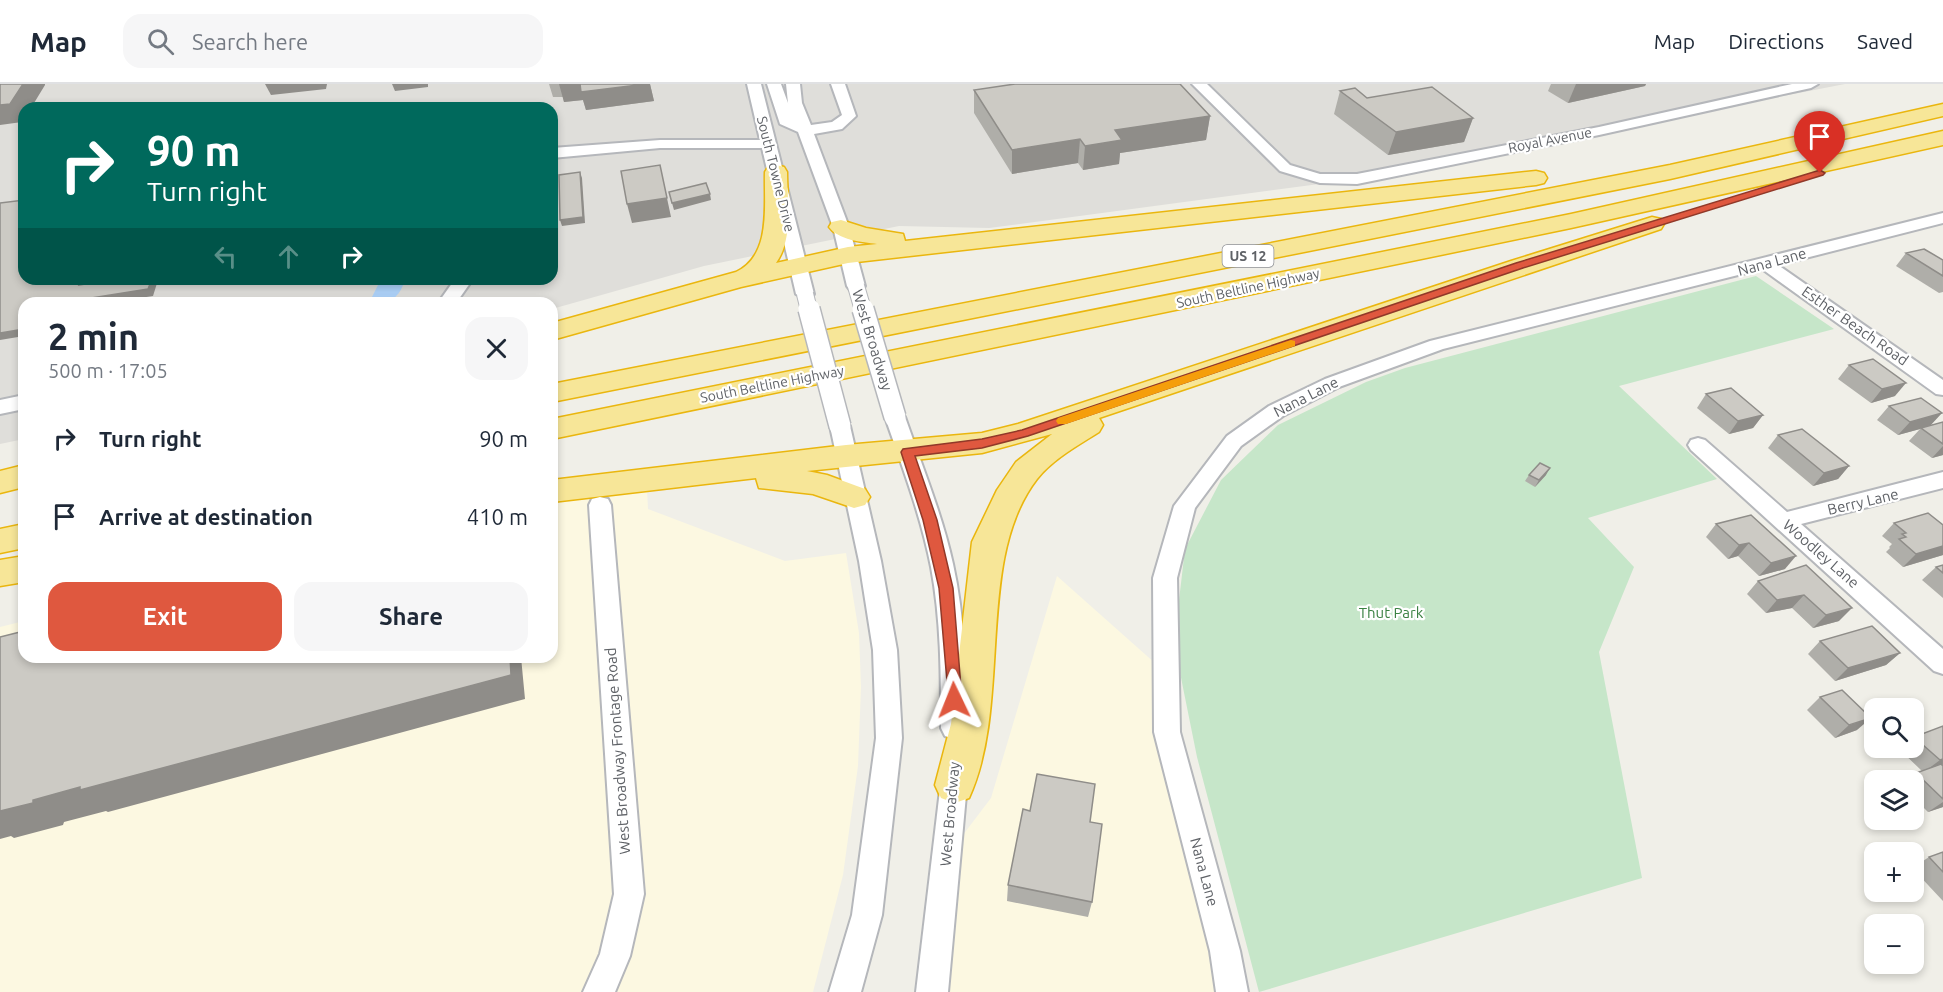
<!DOCTYPE html>
<html lang="en">
<head>
<meta charset="utf-8">
<style>
  :root { --surface:#fff; --page:#f6f6f7; --text:#1f2937; --muted:#747a83; --line:#e0e1e3; --accent:#df583f }
  body { margin:0; font-family:Ubuntu,sans-serif; background:var(--page); color:var(--text); height:100vh; display:flex; flex-direction:column; font-size:22px; white-space:nowrap }
  * { box-sizing:border-box; margin:0 }
  p { font-size:20px; color:var(--muted) }
  .icon { flex:none; width:33px; height:33px; fill:none; stroke:currentColor; stroke-width:2; stroke-linecap:round; stroke-linejoin:round }
  .map { position:relative; flex:1; overflow:hidden }
  .panel { position:absolute; left:18px; top:213px; width:540px; height:366px; display:flex; flex-direction:column; background:var(--surface); border-radius:18px; box-shadow:0 3px 9px #0003 }
  .panel>* { flex:none }
  .top-card { position:absolute; left:18px; top:18px; width:540px; height:183px; border-radius:18px; box-shadow:0 3px 9px #0003; background:#00695c; color:#fff; overflow:hidden }
  .buttons { position:absolute; left:1864px; top:614px; display:grid; gap:12px }
  .buttons a { display:grid; place-items:center; width:60px; height:60px; border-radius:12px; background:var(--surface); box-shadow:0 3px 9px #0003; font-size:30px }
  .pin { position:absolute; display:grid; place-items:center; width:51px; height:51px; color:#fff; margin:-62px -26px; border-radius:50% 50% 50% 0; rotate:-45deg; box-shadow:0 0 6px #0007 }
  .pin .icon { rotate:45deg }
  .me { position:absolute; width:66px; margin:-33px; rotate:358deg; stroke-linejoin:round; filter:drop-shadow(0 0 4px #0008) }
  .turn { display:flex; align-items:center; gap:21px; height:126px; padding:0 30px; font-size:27px }
  .turn .icon { width:78px; height:78px; stroke-width:2.5 }
  .turn b { display:block; font-size:42px; line-height:51px }
  .lanes { display:flex; align-items:center; height:57px; padding:0 30px; background:#0003; justify-content:center; gap:30px; direction:ltr }
  .lanes .off { opacity:.35 }
  .round { display:grid; place-items:center; flex:none; width:63px; height:63px; border-radius:18px; background:var(--page) }
  .headline { display:flex; align-items:center; justify-content:space-between; height:102px; padding:0 30px }
  h1 { font-size:36px; font-weight:600; line-height:45px }
  .action { display:flex; gap:12px; margin-top:auto; padding:12px 30px }
  .action a { flex:1; height:69px; border-radius:18px; background:var(--accent); color:#fff; font-size:24px; font-weight:600; line-height:69px; text-align:center }
  .action a+a { background:var(--page); color:var(--text) }
  ul { padding:0; list-style:none }
  li { display:flex; align-items:center; gap:18px; height:78px; padding:0 30px }
  li div { flex:1 }
  li b { display:block; font-size:22px }
  li em { font-style:normal }
  header { display:flex; align-items:center; gap:36px; box-sizing:border-box; height:84px; padding:0 30px; background:var(--surface); border-bottom:2px solid var(--line) }
  header strong { font-size:28px }
  nav { display:flex; gap:33px; margin-inline-start:auto; font-size:21px }
  .search { width:420px; height:54px; background:var(--page); display:flex; align-items:center; gap:15px; box-sizing:border-box; padding:0 21px; border-radius:18px; color:var(--muted); font-size:22px }
  .map>svg:first-child { display:block }
</style>
</head>
<body>
<header>
<strong>Map</strong>
<div class="search"><svg class="icon" aria-label="search" viewBox="0 0 24 24"><circle cx="10" cy="10" r="6"/><path d="M15 15l6 6"/></svg>Search here</div>
<nav><a>Map</a><a>Directions</a><a>Saved</a></nav>
</header>
<div class="map">
<svg width="1943" height="908" viewBox="0 0 1943 908">
  <rect width="100%" height="100%" fill="#f0efe8"/>
  <g fill="#fcf8e1">
    <polygon points="647,405 648,425 785,477 846,469 859,549 861,603 858,682 843,791 813,908 0,908 0,543 24,537 24,573 552,573 552,418"/>
    <polygon points="1057,492 1165,588 1232,908 932,908 947,772 991,714"/>
  </g>
  <path fill="#dfdeda" fill-rule="evenodd" d="M0 0H1845L1357 95 989 144 899 142 704 182 552 225V219H24V355L0 360ZM24 24H552V195H24Z"/>
  <polygon fill="#c6e6c9" points="1756,192 1834,245 1619,302 1717,395 1588,434 1634,483 1599,568 1642,794 1259,908 1197,673 1174,559 1185,465 1221,396 1278,341 1366,298 1405,284"/>
  <path fill="#aed3fa" d="M381 195H405C400 214 389 221 370 217Z"/>
  <g fill="none" stroke-linecap="round" stroke-linejoin="round">
    <defs>
      <g id="minor">
        <polygon points="747,0 761,0 814,210 811,214 805,215 796,210 762,64 660,64 552,74 552,64 660,56 760,56"/>
        <polygon points="767,0 781,0 795,38 788,19 786,0 800,0 802,19 811,41 832,38 842,31 831,0 845,0 856,32 842,45 814,50 849,143 865,202 862,206 850,206 847,202 833,143 798,48 780,40"/>
        <polygon points="1192,0 1207,0 1290,81 1320,90 1357,90 1599,43 1792,0 1818,0 1811,4 1599,51 1357,100 1320,99 1280,87"/>
        <polygon points="1943,129 1943,139 1778,181 1943,296 1943,311 1936,310 1762,185 1443,265 1339,303 1283,332 1241,362 1195,424 1177,494 1180,648 1240,867 1248,908 1216,908 1210,867 1154,648 1153,494 1174,422 1227,352 1269,322 1325,295 1430,257"/>
        <polygon points="455,195 473,195 456,219 438,219"/>
        <polygon points="24,311 24,325 0,330 0,316"/>
        <path d="M895 326 902 328 905 333C922 382 942 430 953 480 965 534 966 590 967 644L963 652 954 655 945 652 941 644C941 590 941 536 931 483 921 432 902 382 885 333L888 328Z"/>
        <polygon points="840,335 847,337 850,342 881,477 897,566 902,654 882,831 861,908 829,908 852,831 876,654 873,566 859,477 830,342 833,337"/>
        <polygon points="1698,354 1705,356 1787,428 1943,388 1943,404 1801,440 1943,565 1943,590 1934,587 1691,366 1688,361 1691,356"/>
        <polygon points="600,413 608,415 611,421 644,810 630,872 615,908 583,908 600,870 614,810 589,421 592,415"/>
        <polygon points="955,677 965,680 968,689 948,908 916,908 942,689 945,680"/>
      </g>
      <g id="highway">
        <polygon points="1943,20 1943,32 1670,95 552,318 552,300 1670,81"/>
        <polygon points="1943,47 1943,61 1571,144 552,355 552,335 1571,130"/>
        <path d="M776 81 784 83 787 88C787 117 794 154 776 179L848 163 877 160C862 158 838 156 829 143L832 138 841 136 866 144 903 150 905 157 1536 87 1544 89 1547 94 1544 99 1536 101 848 179 741 203 552 256V239L736 188C772 171 764 121 765 88L768 83Z"/>
        <path d="M1652 133 1661 135 1664 140 1661 145 1099 334 1103 341 1099 348C1077 362 1053 375 1037 395 974 477 1013 618 969 714L955 719 941 714 935 701 951 640 972 458 997 406 1016 378 1052 350 982 369 807 387 827 391 865 405 870 413 865 421 854 424 813 410 759 404 756 394 552 418V396L846 361 982 349 1018 340 1511 177Z"/>
        <polygon points="24,381 24,403 0,409 0,387"/>
        <polygon points="24,440 24,464 0,469 0,445"/>
        <polygon points="24,472 24,498 0,502 0,476"/>
      </g>
    </defs>
    <use href="#minor" stroke="#b5b7bb" stroke-width="4"/>
    <use href="#highway" stroke="#eab60e" stroke-width="3"/>
    <use href="#minor" fill="#fff" fill-rule="evenodd"/>
    <use href="#highway" fill="#f7e698" fill-rule="evenodd"/>
    <defs>
      <g id="minor-bridge-far1">
        <polyline points="856,202 863,226"/>
        <polyline points="805,210 809,226"/>
      </g>
      <g id="minor-bridge">
        <polyline points="809,225 840,342"/>
        <polyline points="863,225 895,333"/>
      </g>
    </defs>
    <use href="#minor-bridge-far1" stroke="#b5b7bb" stroke-width="18" stroke-linecap="butt"/>
    <use href="#minor-bridge" stroke="#b5b7bb" stroke-width="24" stroke-linecap="butt"/>
    <use href="#minor-bridge-far1" stroke="#fff" stroke-width="16"/>
    <use href="#minor-bridge" stroke="#fff" stroke-width="21"/>
  </g>
  <g fill="#afaea9">
    <polygon points="549,0 650,0 654,17 586,26 583,16 564,18 563,13 553,13"/>
    <polygon points="1551,0 1646,0 1645,2 1568,19 1548,7"/>
    <polygon points="974,6 1210,32 1206,56 1120,69 1119,80 1083,86 1078,79 1012,90 974,29"/>
    <polygon points="1340,7 1367,14 1473,34 1464,58 1388,71 1334,30"/>
    <polygon points="1906,169 1943,176 1943,208 1939,209 1896,182"/>
    <polygon points="1849,281 1895,312 1871,319 1838,295"/>
    <polygon points="1706,310 1763,331 1753,344 1729,350 1697,324"/>
    <polygon points="1889,322 1931,341 1943,338 1943,371 1932,374 1909,357 1920,345 1898,351 1877,336"/>
    <polygon points="1778,351 1849,382 1838,395 1813,402 1768,364"/>
    <polygon points="1529,391 1546,391 1535,403 1525,397"/>
    <polygon points="1751,431 1785,485 1759,492 1738,472 1728,475 1706,453 1716,440"/>
    <polygon points="1894,439 1943,471 1903,483 1886,468 1890,464 1889,463 1892,460 1882,452"/>
    <polygon points="1806,481 1839,537 1813,544 1792,524 1766,529 1747,510 1758,497"/>
    <polygon points="1943,481 1943,514 1922,496 1936,483"/>
    <polygon points="1820,557 1900,569 1886,581 1835,597 1808,570"/>
    <polygon points="1820,613 1857,646 1835,654 1807,626"/>
    <polygon points="1943,642 1943,723 1928,728 1914,714 1914,696 1907,696 1916,689 1922,687 1899,665 1902,663 1914,663 1914,653"/>
    <polygon points="1943,768 1943,817 1914,786 1914,783 1929,773"/>
    <polygon points="1008,801 1092,818 1088,833 1007,817"/>
  </g>
  <g fill="#8f8d89">
    <polygon points="23,0 45,0 45,1 31,24 24,24 24,35 22,38 0,41 0,21"/>
    <polygon points="265,0 327,0 326,5 271,11"/>
    <polygon points="392,0 428,0 428,3 395,7"/>
    <polygon points="559,0 650,0 654,17 586,26 583,16 564,18"/>
    <polygon points="1576,0 1646,0 1645,2 1568,19"/>
    <polygon points="1210,32 1206,56 1120,69 1119,80 1083,86 1085,62 1115,46"/>
    <polygon points="1473,34 1464,58 1388,71 1396,48"/>
    <polygon points="1080,55 1078,79 1012,90 1012,66"/>
    <polygon points="580,88 582,94 585,139 562,142 560,136"/>
    <polygon points="664,100 671,133 632,139 627,120"/>
    <polygon points="710,110 711,116 674,126 672,119"/>
    <polygon points="82,195 89,195 84,207 79,201"/>
    <polygon points="152,195 158,195 158,196 153,212 107,219 60,219"/>
    <polygon points="24,245 24,252 0,256 0,249"/>
    <polygon points="1906,299 1895,312 1871,319 1882,305"/>
    <polygon points="1942,329 1930,342 1921,344 1920,345 1898,351 1910,338"/>
    <polygon points="1763,331 1753,344 1729,350 1738,337"/>
    <polygon points="1943,362 1943,371 1932,374"/>
    <polygon points="1849,382 1838,395 1813,402 1824,389"/>
    <polygon points="1550,384 1546,391 1535,403 1539,396"/>
    <polygon points="1749,459 1738,472 1728,475 1739,461"/>
    <polygon points="1943,462 1943,471 1903,483 1916,470"/>
    <polygon points="1796,472 1785,485 1759,492 1771,479"/>
    <polygon points="1804,511 1792,524 1766,529 1777,516"/>
    <polygon points="1852,524 1839,537 1813,544 1826,531"/>
    <polygon points="1900,569 1886,581 1835,597 1848,584"/>
    <polygon points="510,573 521,573 525,615 108,728 106,727 64,738 63,741 14,754 11,752 0,755 0,727 33,716"/>
    <polygon points="1871,634 1857,646 1835,654 1849,641"/>
    <polygon points="1943,675 1943,683 1924,688 1940,676"/>
    <polygon points="1943,718 1943,723 1928,728"/>
  </g>
  <g fill="#cccac4" stroke="#8f8d89" stroke-width="1.5">
    <polygon points="0,0 23,0 10,20 0,21"/>
    <polygon points="580,0 646,0 581,8"/>
    <polygon points="1015,0 1180,0 1210,32 1115,46 1122,56 1085,62 1080,55 1012,66 974,6"/>
    <polygon points="1432,3 1473,34 1396,48 1340,7 1355,4 1367,14"/>
    <polygon points="660,81 667,114 627,120 621,87"/>
    <polygon points="580,88 583,133 560,136 559,91"/>
    <polygon points="706,99 710,110 672,119 669,108"/>
    <polygon points="24,116 24,195 82,195 79,201 117,195 152,195 148,205 60,219 24,219 24,245 0,249 0,119"/>
    <polygon points="1924,165 1943,176 1943,192 1906,169"/>
    <polygon points="1873,275 1906,299 1882,305 1849,281"/>
    <polygon points="1731,304 1763,331 1738,337 1706,310"/>
    <polygon points="1921,314 1942,329 1910,338 1889,322"/>
    <polygon points="1943,338 1943,360 1921,344"/>
    <polygon points="1802,345 1849,382 1824,389 1778,351"/>
    <polygon points="1540,379 1550,384 1539,396 1529,391"/>
    <polygon points="1928,429 1943,441 1943,462 1916,470 1899,455 1906,453 1902,450 1906,449 1894,439"/>
    <polygon points="1751,431 1796,472 1771,479 1749,459 1739,461 1716,440"/>
    <polygon points="1806,481 1852,524 1826,531 1804,511 1777,516 1758,497"/>
    <polygon points="1943,481 1943,489 1936,483"/>
    <polygon points="1872,542 1900,569 1848,584 1820,557"/>
    <polygon points="24,547 24,573 510,573 511,591 80,706 80,703 33,716 33,719 0,727 0,553"/>
    <polygon points="1842,606 1871,634 1849,641 1820,613"/>
    <polygon points="1943,642 1943,675 1940,676 1914,653"/>
    <polygon points="1941,680 1943,682 1943,715 1916,689"/>
    <polygon points="1037,690 1095,700 1090,738 1102,740 1092,818 1008,801 1023,725 1030,727"/>
    <polygon points="1943,768 1943,788 1929,773"/>
  </g>
  <polygon fill="#df583f" stroke="#913929" stroke-width="1.5" points="1820,86 1825,89 1823,91 1523,184 1028,352 982,364 915,372 937,436 953,504 962,616 959,621 949,621 939,504 923,436 901,368 903,365 982,355 1022,346 1516,179"/>
  <polygon fill="#f59e0b" points="1291,256 1295,257 1295,262 1066,340 1058,340 1056,337 1058,334"/>
  <g text-anchor="middle" stroke-width="4.5" stroke-linejoin="round" paint-order="stroke">
    <g font-size="14" fill="#5f6267" stroke="#fff">
      <text transform="translate(1550 56) rotate(-11)" y="5">Royal Avenue</text>
      <text transform="translate(776 90) rotate(76)" y="5">South Towne Drive</text>
      <text transform="translate(1248 204) rotate(-12)" y="5">South Beltline Highway</text>
      <text transform="translate(772 300) rotate(-11)" y="5">South Beltline Highway</text>
    </g>
    <rect fill="#fff" stroke="#8f9195" stroke-width="1.5" x="1222.5" y="161" width="51" height="22" rx="4.5"/>
    <g font-size="14" font-weight="bold" fill="#5f6267">
      <text x="1248" y="177">US 12</text>
    </g>
    <g font-size="15" fill="#5f6267" stroke="#fff">
      <text transform="translate(1772 178) rotate(-15)" y="5">Nana Lane</text>
      <text transform="translate(1855 242) rotate(35)" y="5">Esther Beach Road</text>
      <text transform="translate(872 256) rotate(73)" y="5">West Broadway</text>
      <text transform="translate(1306 313) rotate(-27)" y="5">Nana Lane</text>
      <text transform="translate(1863 418) rotate(-13)" y="5">Berry Lane</text>
      <text transform="translate(1821 470) rotate(41)" y="5">Woodley Lane</text>
      <text transform="translate(618 667) rotate(-94)" y="5">West Broadway Frontage Road</text>
      <text transform="translate(950 730) rotate(-85)" y="5">West Broadway</text>
      <text transform="translate(1204 788) rotate(75)" y="5">Nana Lane</text>
    </g>
    <g font-size="15" fill="#3b8243" stroke="#fff">
      <text x="1391" y="534">Thut Park</text>
    </g>
  </g>
</svg>
<div class="buttons">
<a><svg class="icon" aria-label="search" viewBox="0 0 24 24"><circle cx="10" cy="10" r="6"/><path d="M15 15l6 6"/></svg></a>
<a><svg class="icon" aria-label="layers" viewBox="0 0 24 24"><path d="M12 4l9 5-9 5-9-5zM3 14l9 5 9-5"/></svg></a>
<a>+</a>
<a>−</a>
</div>
<div class="pin" style="left:1820px;top:89px;background:#d93025"><svg class="icon" aria-label="arrive" viewBox="0 0 24 24"><path d="M6 21V4h12l-3 4 3 4H6"/></svg></div>
<svg class="me" style="left:954px;top:616px" viewBox="-20 -20 40 40"><path d="M0-17L14 15 0 8-14 15z" fill="#df583f" stroke="#fff" stroke-width="4"/></svg>
<div class="top-card">
<div class="turn"><svg class="icon" aria-label="right" viewBox="0 0 24 24"><path d="M7 20v-9h11M14 6l5 5-5 5"/></svg><div><b>90 m</b>Turn right</div></div>
<div class="lanes"><svg class="icon off" aria-label="left" viewBox="0 0 24 24"><path d="M17 20v-9H6M10 6l-5 5 5 5"/></svg><svg class="icon off" aria-label="ahead" viewBox="0 0 24 24"><path d="M12 20V5M6 11l6-6 6 6"/></svg><svg class="icon" aria-label="right" viewBox="0 0 24 24"><path d="M7 20v-9h11M14 6l5 5-5 5"/></svg></div>
</div>
<section class="panel">
<div class="headline"><div><h1>2 min</h1><p>500 m · 17:05</p></div><a class="round"><svg class="icon" aria-label="close" viewBox="0 0 24 24"><path d="M6 6l12 12M18 6L6 18"/></svg></a></div>
<ul>
<li><svg class="icon" aria-label="right" viewBox="0 0 24 24"><path d="M7 20v-9h11M14 6l5 5-5 5"/></svg><div><b>Turn right</b></div><em>90 m</em></li>
<li><svg class="icon" aria-label="arrive" viewBox="0 0 24 24"><path d="M6 21V4h12l-3 4 3 4H6"/></svg><div><b>Arrive at destination</b></div><em>410 m</em></li>
</ul>
<div class="action"><a>Exit</a><a>Share</a></div>
</section>
</div>
</body>
</html>
